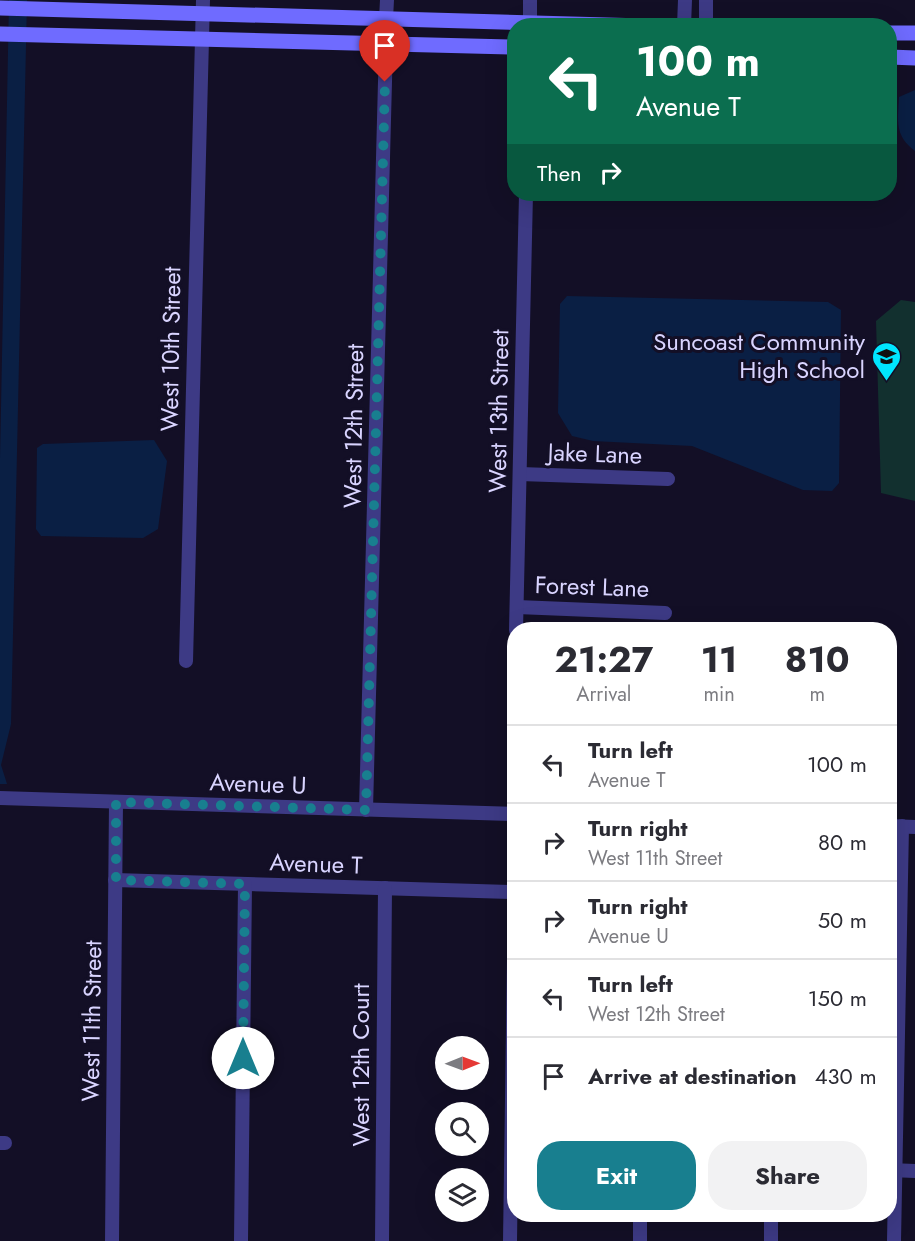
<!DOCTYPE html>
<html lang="en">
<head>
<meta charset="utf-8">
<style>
  :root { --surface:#fff; --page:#f2f2f3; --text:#2b2b33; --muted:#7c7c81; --line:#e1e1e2; --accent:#187f8f }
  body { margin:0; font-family:Jost,sans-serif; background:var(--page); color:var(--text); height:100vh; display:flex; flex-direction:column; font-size:22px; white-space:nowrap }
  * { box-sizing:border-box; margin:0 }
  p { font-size:20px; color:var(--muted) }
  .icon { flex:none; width:33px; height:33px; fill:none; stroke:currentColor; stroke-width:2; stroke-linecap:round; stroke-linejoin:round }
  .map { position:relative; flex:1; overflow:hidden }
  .sheet { position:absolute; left:507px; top:622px; width:390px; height:600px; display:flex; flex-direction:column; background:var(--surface); border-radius:24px; box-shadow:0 6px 24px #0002 }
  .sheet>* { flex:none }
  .hud { position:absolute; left:507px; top:18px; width:390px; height:183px; border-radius:24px; box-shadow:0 6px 24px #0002; background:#0b6e4f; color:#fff; overflow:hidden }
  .needle { width:39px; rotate:89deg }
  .tools { position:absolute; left:435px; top:1036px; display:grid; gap:12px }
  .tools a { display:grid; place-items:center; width:54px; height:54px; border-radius:50%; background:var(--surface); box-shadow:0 6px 24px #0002; font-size:30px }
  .pin { position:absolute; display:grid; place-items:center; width:51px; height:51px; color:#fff; margin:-62px -26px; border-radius:50% 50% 50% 0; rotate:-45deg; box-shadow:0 0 6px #0007 }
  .pin .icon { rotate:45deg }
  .me { position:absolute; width:66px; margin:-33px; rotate:0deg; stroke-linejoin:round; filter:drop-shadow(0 0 4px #0008) }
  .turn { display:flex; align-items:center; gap:21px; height:126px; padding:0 30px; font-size:27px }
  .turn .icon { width:78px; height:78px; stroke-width:2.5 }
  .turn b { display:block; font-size:42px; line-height:51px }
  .then { display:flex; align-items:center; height:57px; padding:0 30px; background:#0003; gap:12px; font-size:22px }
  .eta { display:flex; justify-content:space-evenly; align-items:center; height:102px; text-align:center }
  .eta b { font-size:36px; font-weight:700; line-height:42px }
  .primary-button { display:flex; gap:12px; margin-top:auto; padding:12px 30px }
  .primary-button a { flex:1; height:69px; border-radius:24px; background:var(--accent); color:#fff; font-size:24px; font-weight:700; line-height:69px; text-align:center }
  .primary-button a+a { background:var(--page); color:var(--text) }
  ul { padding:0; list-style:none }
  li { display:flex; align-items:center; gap:18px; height:78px; padding:0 30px; border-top:2px solid var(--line) }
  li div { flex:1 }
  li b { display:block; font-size:22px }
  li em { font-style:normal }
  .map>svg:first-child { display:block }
</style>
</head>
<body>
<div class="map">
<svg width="915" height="1241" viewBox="0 0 915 1241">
  <rect width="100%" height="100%" fill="#130f26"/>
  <polygon fill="#12302f" points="901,300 915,302 915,501 881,493 876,321"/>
  <g fill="#0a1f44">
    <polygon points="9,0 27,0 11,724 1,765 7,784 0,784 0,459"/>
    <path d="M915 90V151C894 135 898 121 899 97Z"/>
    <polygon points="567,296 828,302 841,310 839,483 832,491 803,490 692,446 593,441 572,436 558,413 560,304"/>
    <polygon points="154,440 167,461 158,529 143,538 41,536 36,529 37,448 43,444"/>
  </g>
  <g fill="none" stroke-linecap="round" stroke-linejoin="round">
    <g stroke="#3d3a85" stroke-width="14">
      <polyline points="386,19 387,0"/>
      <polyline points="530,26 530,0"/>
      <polyline points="684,26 685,0"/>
      <polyline points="706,26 706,0"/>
      <polyline points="520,474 668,479"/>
      <polyline points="517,607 665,613"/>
      <polyline points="516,630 526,194"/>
      <polyline points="186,661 203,0"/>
      <polyline points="514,711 514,805"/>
      <polyline points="0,798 514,814"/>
      <polyline points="366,810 386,43"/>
      <polyline points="890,826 915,827"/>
      <polyline points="115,880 514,892"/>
      <polyline points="0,1143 5,1143"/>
      <polyline points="890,1170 915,1171"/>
      <polyline points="112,1241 116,802"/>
      <polyline points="241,1241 245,884"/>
      <polyline points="382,1241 385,888"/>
      <polyline points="510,1241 514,957"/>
      <polyline points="640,1241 640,1215"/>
      <polyline points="771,1241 771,1215"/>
      <polyline points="894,1241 902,826"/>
    </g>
    <g stroke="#6f6bff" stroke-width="15">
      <polyline points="0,8 644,26"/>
      <polyline points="890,33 915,33"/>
      <polyline points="0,34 514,47"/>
      <polyline points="890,57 915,58"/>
    </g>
  </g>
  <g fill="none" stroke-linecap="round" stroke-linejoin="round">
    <polyline stroke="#187f8f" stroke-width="10" stroke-dasharray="0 18" points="243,1058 245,884 116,880 116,802 366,810 385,82"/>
  </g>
  <defs>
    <symbol id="school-pin" viewBox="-11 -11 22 30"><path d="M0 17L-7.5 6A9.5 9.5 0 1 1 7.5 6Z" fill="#00e5ff" stroke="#130f26"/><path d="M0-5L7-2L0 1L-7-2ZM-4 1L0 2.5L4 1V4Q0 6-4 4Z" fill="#111"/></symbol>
  </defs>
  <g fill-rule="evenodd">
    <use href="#school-pin" x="870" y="340" width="33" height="45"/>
  </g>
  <g text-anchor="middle" stroke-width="6" stroke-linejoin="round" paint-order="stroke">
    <g font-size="24" fill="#d9d4ff" stroke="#130f26" text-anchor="end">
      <text x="865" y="350">Suncoast Community<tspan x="865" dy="28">High School</tspan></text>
    </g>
    <g font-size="24" fill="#d9d4ff" stroke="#130f26">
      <text transform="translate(171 349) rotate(-89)" y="8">West 10th Street</text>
      <text transform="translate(499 411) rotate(-89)" y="8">West 13th Street</text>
      <text transform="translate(354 426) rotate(-89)" y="8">West 12th Street</text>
      <text transform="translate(595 454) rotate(2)" y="8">Jake Lane</text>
      <text transform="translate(592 587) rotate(2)" y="8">Forest Lane</text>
      <text transform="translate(258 784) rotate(2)" y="8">Avenue U</text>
      <text transform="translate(316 864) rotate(2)" y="8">Avenue T</text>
      <text transform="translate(92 1021) rotate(-89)" y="8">West 11th Street</text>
      <text transform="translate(361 1065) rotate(-90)" y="8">West 12th Court</text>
    </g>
  </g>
</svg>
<div class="tools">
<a><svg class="needle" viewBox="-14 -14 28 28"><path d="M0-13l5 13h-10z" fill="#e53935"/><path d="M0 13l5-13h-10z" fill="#7c7c81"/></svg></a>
<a><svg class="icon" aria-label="search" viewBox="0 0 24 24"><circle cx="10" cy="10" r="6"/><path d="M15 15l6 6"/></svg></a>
<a><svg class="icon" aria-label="layers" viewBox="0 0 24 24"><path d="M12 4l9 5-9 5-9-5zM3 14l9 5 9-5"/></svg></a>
</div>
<div class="pin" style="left:385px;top:82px;background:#d93025"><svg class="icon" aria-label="arrive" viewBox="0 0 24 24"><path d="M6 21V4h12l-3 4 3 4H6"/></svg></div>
<svg class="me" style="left:243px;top:1058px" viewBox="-20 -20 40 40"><circle r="19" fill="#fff"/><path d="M0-13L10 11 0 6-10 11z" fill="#187f8f"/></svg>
<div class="hud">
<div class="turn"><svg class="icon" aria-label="left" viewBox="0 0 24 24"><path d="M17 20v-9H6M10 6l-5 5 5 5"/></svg><div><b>100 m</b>Avenue T</div></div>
<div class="then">Then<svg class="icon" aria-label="right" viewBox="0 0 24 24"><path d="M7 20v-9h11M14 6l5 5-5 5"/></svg></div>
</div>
<section class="sheet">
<div class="eta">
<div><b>21:27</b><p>Arrival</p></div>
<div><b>11</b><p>min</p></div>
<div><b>810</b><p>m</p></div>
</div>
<ul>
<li><svg class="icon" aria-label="left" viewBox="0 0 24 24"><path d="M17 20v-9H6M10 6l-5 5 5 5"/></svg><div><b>Turn left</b><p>Avenue T</p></div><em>100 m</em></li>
<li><svg class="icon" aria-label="right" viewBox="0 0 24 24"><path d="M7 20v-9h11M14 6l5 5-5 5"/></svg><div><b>Turn right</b><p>West 11th Street</p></div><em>80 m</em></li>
<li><svg class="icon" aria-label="right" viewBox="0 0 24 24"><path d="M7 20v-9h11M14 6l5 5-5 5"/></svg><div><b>Turn right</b><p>Avenue U</p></div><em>50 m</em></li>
<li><svg class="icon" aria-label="left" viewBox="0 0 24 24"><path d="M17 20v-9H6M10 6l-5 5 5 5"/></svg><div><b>Turn left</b><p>West 12th Street</p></div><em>150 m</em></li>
<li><svg class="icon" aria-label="arrive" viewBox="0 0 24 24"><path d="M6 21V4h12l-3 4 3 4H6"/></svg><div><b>Arrive at destination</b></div><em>430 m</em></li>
</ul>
<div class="primary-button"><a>Exit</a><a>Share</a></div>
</section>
</div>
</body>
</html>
